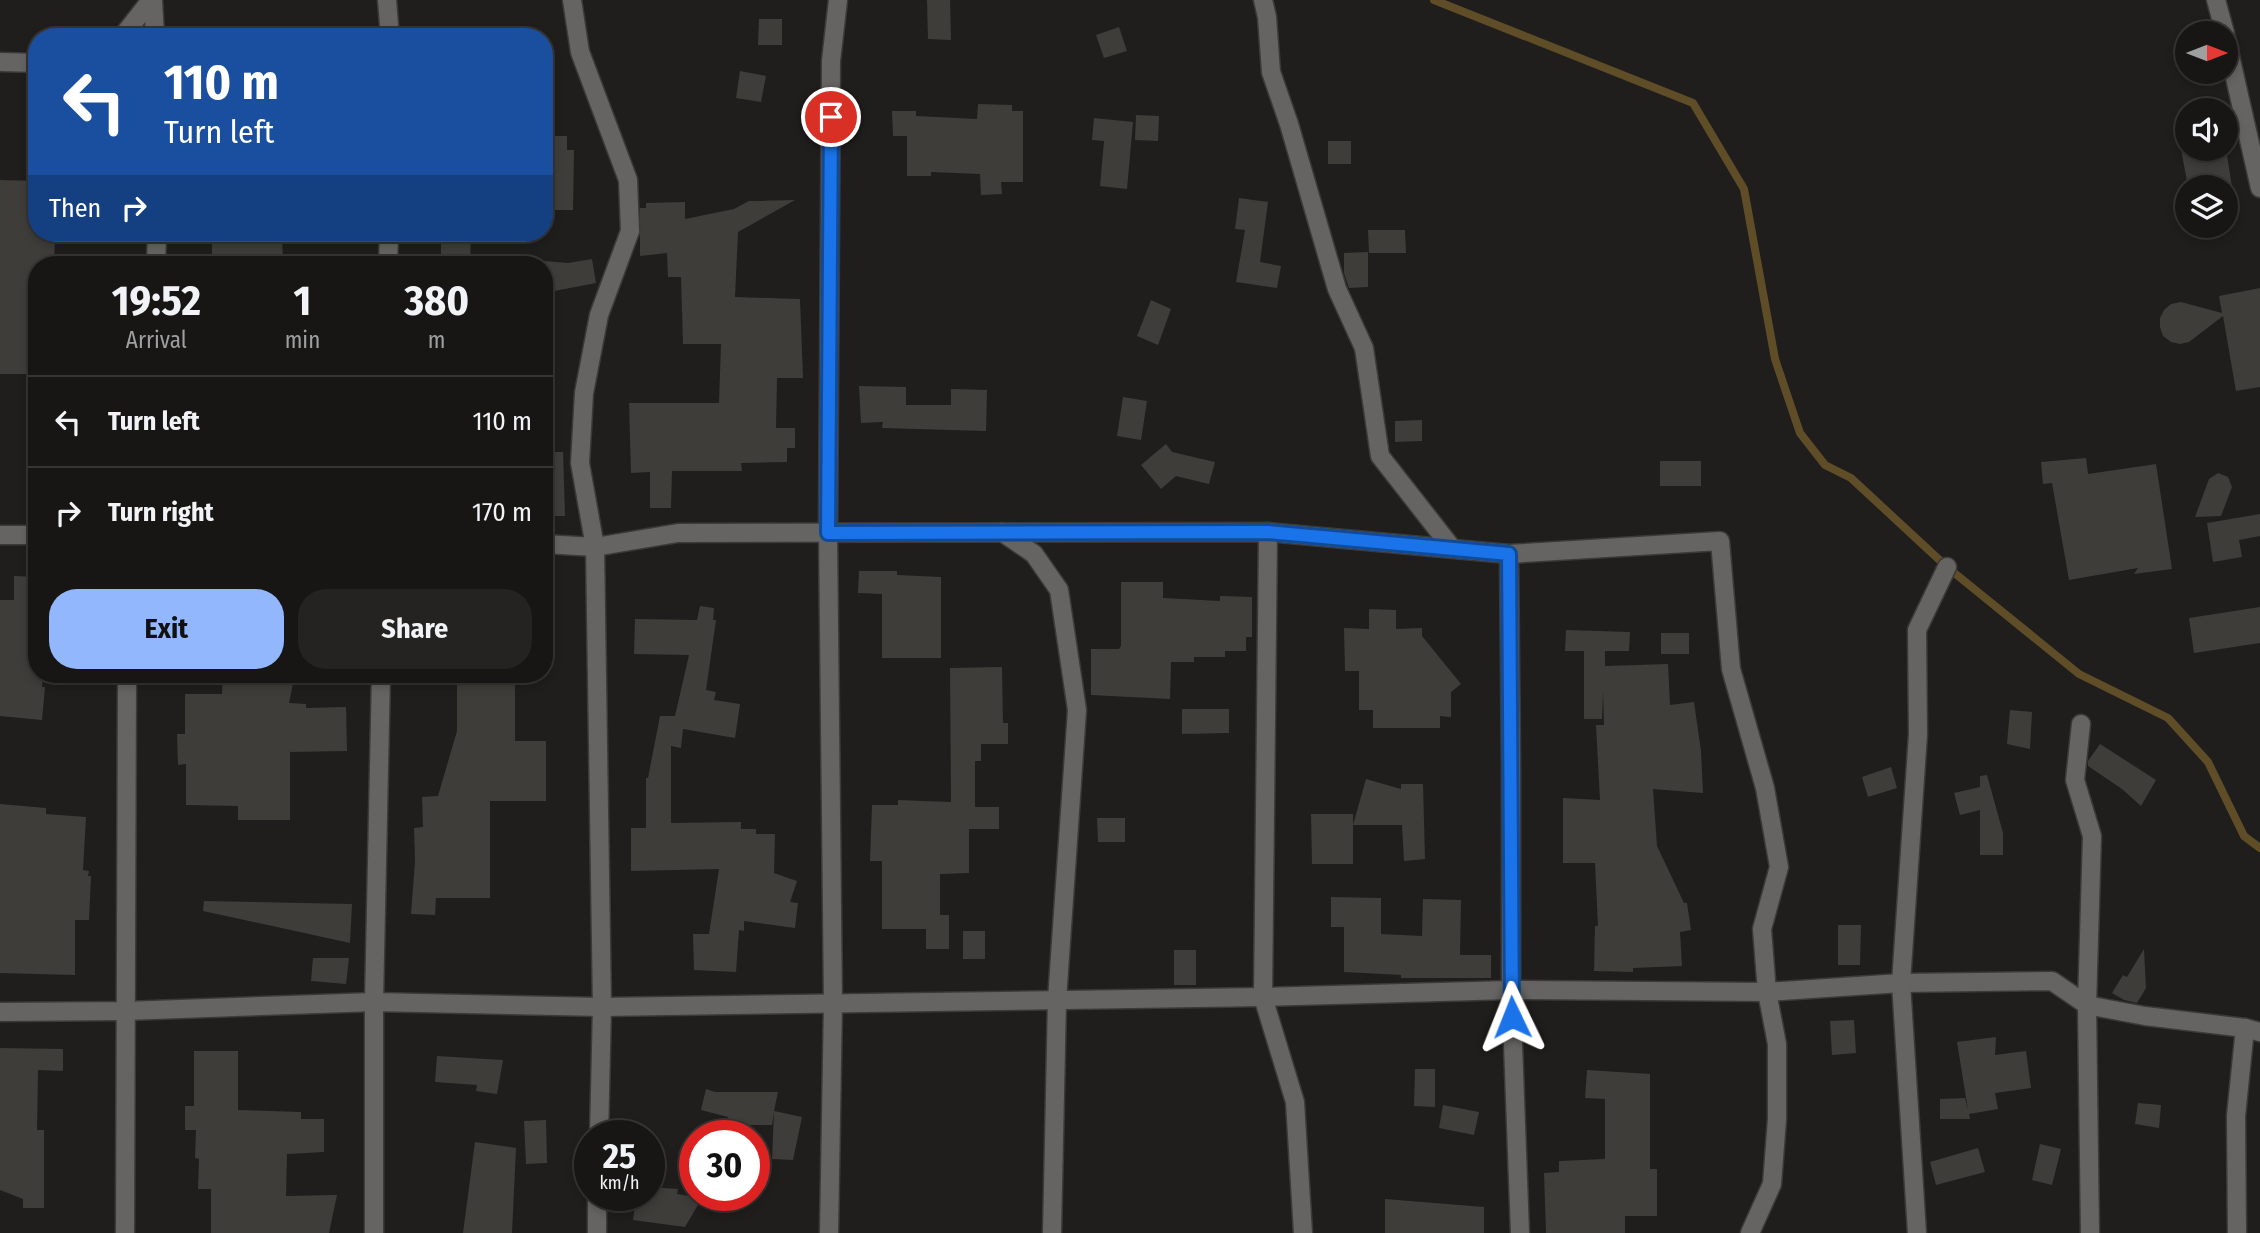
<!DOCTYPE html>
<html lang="en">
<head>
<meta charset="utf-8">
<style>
  :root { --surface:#171615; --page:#242322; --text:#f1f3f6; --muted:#9e9fa0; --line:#363534; --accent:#93b7fd }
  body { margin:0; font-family:"Fira Sans Condensed",sans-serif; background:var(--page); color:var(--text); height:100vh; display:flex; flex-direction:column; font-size:26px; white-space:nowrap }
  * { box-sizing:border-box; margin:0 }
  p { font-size:23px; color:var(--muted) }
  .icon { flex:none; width:38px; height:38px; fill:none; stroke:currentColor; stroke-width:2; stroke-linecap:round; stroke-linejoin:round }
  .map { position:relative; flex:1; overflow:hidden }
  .details { position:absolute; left:28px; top:256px; width:525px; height:427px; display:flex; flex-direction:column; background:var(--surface); border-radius:28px; box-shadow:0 4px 10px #0003,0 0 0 2px var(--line) }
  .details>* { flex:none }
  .guide { position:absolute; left:28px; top:28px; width:525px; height:214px; border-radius:28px; box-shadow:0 4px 10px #0003,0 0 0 2px var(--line); background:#1a4fa0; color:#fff; overflow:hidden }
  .needle { width:46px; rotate:90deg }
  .controls { position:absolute; left:2175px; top:21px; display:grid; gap:14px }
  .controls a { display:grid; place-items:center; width:63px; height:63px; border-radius:50%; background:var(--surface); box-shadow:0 4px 10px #0003,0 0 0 2px var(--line); font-size:35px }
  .speed { position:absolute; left:574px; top:1120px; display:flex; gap:14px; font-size:35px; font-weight:700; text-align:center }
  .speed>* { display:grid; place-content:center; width:91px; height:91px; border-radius:50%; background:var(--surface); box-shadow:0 4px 10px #0003,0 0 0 2px var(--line); line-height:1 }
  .speed small { font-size:18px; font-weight:400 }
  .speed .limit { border:10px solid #d22; background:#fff; color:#111 }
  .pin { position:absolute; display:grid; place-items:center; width:60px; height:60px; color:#fff; margin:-30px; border:4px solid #fff; border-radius:50%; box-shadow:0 2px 7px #0007 }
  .me { position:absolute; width:77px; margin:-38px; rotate:358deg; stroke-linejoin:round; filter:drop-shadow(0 0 5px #0008) }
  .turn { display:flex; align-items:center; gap:24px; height:147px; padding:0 21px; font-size:32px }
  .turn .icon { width:91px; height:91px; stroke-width:2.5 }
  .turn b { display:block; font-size:49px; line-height:60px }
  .then { display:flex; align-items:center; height:66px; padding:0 21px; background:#0003; gap:14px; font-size:26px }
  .eta { display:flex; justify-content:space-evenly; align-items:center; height:119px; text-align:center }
  .eta b { font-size:42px; font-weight:700; line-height:49px }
  .button { display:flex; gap:14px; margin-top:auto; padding:14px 21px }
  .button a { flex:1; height:80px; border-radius:28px; background:var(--accent); color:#111; font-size:28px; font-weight:700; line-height:80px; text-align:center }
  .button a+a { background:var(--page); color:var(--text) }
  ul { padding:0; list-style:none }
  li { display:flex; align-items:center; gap:21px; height:91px; padding:0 21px; border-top:2px solid var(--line) }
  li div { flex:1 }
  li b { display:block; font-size:26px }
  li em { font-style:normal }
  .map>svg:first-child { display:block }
</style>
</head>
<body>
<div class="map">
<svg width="2260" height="1233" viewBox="0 0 2260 1233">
  <rect width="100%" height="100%" fill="#1f1e1c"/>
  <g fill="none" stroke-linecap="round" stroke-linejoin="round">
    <polyline stroke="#5f4d28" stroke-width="8" points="1434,0 1693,103 1744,189 1775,359 1800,433 1825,465 1851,478 1947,567 2079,674 2168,718 2208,762 2244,836 2260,848"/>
  </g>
  <g fill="#3e3d3a">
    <polygon points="927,0 950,0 951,40 928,39"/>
    <polygon points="759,19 782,19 782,45 758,45"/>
    <polygon points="1119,27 1127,51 1104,58 1096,35"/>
    <polygon points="740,71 766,76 761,102 736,98"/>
    <polygon points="978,104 1012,105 1012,111 1023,111 1023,182 1001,182 1002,194 981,195 980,174 931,172 931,176 907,176 907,136 893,136 892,111 916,111 916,116 977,119"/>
    <polygon points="1136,115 1159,116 1158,141 1135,140"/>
    <polygon points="1094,118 1133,122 1127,189 1100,186 1104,141 1092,140"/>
    <polygon points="544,136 567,136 567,150 574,150 573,210 550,210 550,197 544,197"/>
    <rect x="1328" y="141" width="23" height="23"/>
    <polygon points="2181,149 2226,149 2232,187 2188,187"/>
    <polygon points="0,180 37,181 37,233 55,235 54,264 37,264 37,330 33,330 33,374 0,374"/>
    <polygon points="1239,198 1268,202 1260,262 1281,266 1277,288 1236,282 1245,230 1235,229"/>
    <polygon points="795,200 738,232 735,297 800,299 803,378 777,378 776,428 795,428 795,448 787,448 787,462 741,463 742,471 672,471 671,508 650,508 650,472 631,473 629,403 719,403 721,344 683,344 681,277 668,277 667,253 640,256 640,208 646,208 646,203 685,202 685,219 734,209 749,201"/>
    <polygon points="1368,230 1405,230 1406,253 1369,253"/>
    <polygon points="212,233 282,233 283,264 212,264"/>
    <polygon points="444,233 471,233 470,264 441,264 441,237 444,237"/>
    <polygon points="1368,252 1368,287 1349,288 1344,273 1344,253"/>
    <polygon points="592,259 596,283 544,293 544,261 568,263"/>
    <polygon points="2260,288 2260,387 2236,391 2223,316 2189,342 2180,344 2171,342 2163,336 2160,327 2160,318 2164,310 2171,304 2181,302 2222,313 2219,296"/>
    <polygon points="1151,300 1171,309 1158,345 1137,336"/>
    <polygon points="859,386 906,387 906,405 951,405 951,389 987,390 986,431 882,428 883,422 861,423"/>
    <polygon points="1123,397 1147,401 1141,440 1117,436"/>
    <polygon points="1422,420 1422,441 1395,442 1395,421"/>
    <polygon points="1166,444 1172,452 1215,462 1209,484 1176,476 1161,489 1141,465"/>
    <polygon points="544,452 563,452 565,516 544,516"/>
    <polygon points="2086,458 2088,474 2156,464 2172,569 2134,574 2138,568 2069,580 2052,483 2043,484 2041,462"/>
    <rect x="1660" y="461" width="41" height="25"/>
    <polygon points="2218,473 2228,477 2232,487 2221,516 2195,517 2209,479"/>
    <polygon points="2260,514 2260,536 2239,540 2242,557 2213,562 2207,523"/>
    <polygon points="859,571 897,571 897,575 941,577 941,658 882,658 882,594 858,593"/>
    <polygon points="14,576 37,577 37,674 43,674 42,687 45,687 42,720 0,716 0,600 14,600"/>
    <polygon points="1121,582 1163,582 1163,598 1220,601 1220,596 1252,597 1252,637 1246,637 1246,651 1225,651 1225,657 1194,657 1194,662 1171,662 1170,699 1091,695 1091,649 1119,649 1121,646"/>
    <polygon points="700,606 714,608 713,620 716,620 706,690 716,692 714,700 740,704 735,738 683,729 681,748 671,746 671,823 741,822 741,829 756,829 756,834 775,834 774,873 797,881 790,902 798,903 795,928 744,921 744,931 739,930 736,972 694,970 693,934 709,934 719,869 631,871 631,828 646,828 646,778 648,778 660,716 675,716 689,655 634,654 635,619 697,620"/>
    <polygon points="2260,607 2260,643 2194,653 2189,618"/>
    <polygon points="1369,609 1396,610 1396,629 1422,628 1422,636 1461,684 1451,692 1451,717 1440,716 1440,728 1373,728 1373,710 1359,710 1359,671 1345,671 1344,628 1369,629"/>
    <polygon points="1566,630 1630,632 1629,651 1605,651 1605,666 1668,664 1670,705 1694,702 1701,751 1703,793 1653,789 1657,846 1684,903 1687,903 1691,930 1680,932 1682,966 1633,968 1633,972 1594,971 1595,926 1598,926 1595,863 1563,863 1563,798 1600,800 1596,725 1604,725 1603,692 1602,719 1584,719 1584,651 1565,651"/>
    <rect x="1661" y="633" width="28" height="21"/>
    <polygon points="1002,667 1003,723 1008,723 1008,744 981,744 981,761 975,761 975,807 999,807 999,829 969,829 969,873 940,874 940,915 949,915 949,949 926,949 926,929 882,929 882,861 870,861 872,805 898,805 898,800 951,802 950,668"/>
    <polygon points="223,674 245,674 293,683 289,703 306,704 306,708 346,707 347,751 290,752 290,820 238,820 238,806 186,805 186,764 178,765 177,734 185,734 185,694 222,694"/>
    <polygon points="457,674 515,674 515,741 546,741 546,801 490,801 490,898 436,898 435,915 411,914 415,861 414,828 423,827 422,797 438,796 457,731"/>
    <polygon points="1182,709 1229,709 1229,733 1182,734"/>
    <polygon points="2010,710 2032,712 2030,749 2007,744"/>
    <polygon points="2100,744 2156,780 2141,806 2122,789 2088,766 2088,761"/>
    <polygon points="1891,767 1897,788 1868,797 1862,777"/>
    <polygon points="1987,775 2003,833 2003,855 1980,855 1980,810 1960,815 1954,793 1980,787 1980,776"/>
    <polygon points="1366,779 1401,789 1401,784 1423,784 1425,859 1404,861 1402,825 1353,825"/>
    <polygon points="0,804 46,808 46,814 86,817 83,870 89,871 88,876 91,876 89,920 75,920 75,975 0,973"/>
    <polygon points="1311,814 1353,814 1353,864 1312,864"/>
    <polygon points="1097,818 1125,818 1125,842 1098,842"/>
    <polygon points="1331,897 1381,898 1381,934 1422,936 1423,899 1461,900 1460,955 1491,955 1491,978 1401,978 1401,975 1344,972 1344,927 1331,927"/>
    <polygon points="204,901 352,904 350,943 203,911"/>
    <polygon points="1838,925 1861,925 1860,965 1838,965"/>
    <rect x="963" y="931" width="22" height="28"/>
    <polygon points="2144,949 2146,988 2137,1003 2124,1000 2112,993 2123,975 2127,977"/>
    <rect x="1174" y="950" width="22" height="35"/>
    <polygon points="313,958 349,958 346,984 311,981"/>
    <polygon points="1854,1020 1856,1053 1832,1055 1830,1021"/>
    <polygon points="1996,1037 1995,1055 2026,1051 2031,1088 1995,1093 1998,1109 1969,1114 1970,1119 1940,1119 1940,1099 1965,1098 1968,1110 1957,1042"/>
    <polygon points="0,1048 63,1049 63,1071 38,1070 37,1130 44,1130 44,1208 23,1208 23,1199 0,1190"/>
    <polygon points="194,1051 238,1051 238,1110 301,1112 301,1119 324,1119 324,1152 287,1154 286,1196 337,1195 329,1233 211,1233 211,1189 198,1189 199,1159 195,1158 196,1130 185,1130 185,1106 194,1106"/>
    <polygon points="437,1056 503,1060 497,1094 476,1091 477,1085 435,1082"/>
    <polygon points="1415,1069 1435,1069 1435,1107 1414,1106"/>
    <polygon points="1587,1070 1650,1074 1650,1169 1657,1169 1657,1216 1625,1216 1625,1233 1546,1233 1544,1173 1559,1172 1559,1161 1605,1159 1605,1099 1585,1098"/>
    <polygon points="706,1089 715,1092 778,1092 774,1111 802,1117 793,1160 772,1159 774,1112 772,1125 728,1125 728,1117 701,1110"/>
    <polygon points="2138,1103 2161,1105 2159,1128 2135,1124"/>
    <polygon points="1443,1105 1479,1112 1474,1135 1439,1128"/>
    <polygon points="546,1120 547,1163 526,1164 524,1121"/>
    <polygon points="475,1142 516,1148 512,1233 463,1233"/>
    <polygon points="2040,1144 2061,1149 2052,1185 2032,1180"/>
    <polygon points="1978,1148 1985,1172 1936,1185 1930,1162"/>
    <polygon points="649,1187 678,1189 677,1194 702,1198 685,1227 633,1220 636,1198 644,1199 644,1195 649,1195"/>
    <polygon points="1385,1199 1484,1207 1484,1233 1385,1233"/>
  </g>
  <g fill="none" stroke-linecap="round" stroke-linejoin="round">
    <defs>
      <g id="minor">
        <polyline points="153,0 155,37"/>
        <polyline points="387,0 390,37"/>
        <polyline points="572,0 580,52 628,180 630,231 599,315 584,393 580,463 595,547 602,1007 599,1136"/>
        <polyline points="1263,0 1267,17 1271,72 1289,124 1337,289 1364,348 1380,456 1452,548"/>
        <polyline points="2216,0 2225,33"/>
        <polyline points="122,37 151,0"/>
        <polyline points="2226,38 2260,188"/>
        <polyline points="0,62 37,63"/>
        <polyline points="156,264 157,233"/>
        <polyline points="388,264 389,233"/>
        <polyline points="1002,532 1034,554 1059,590 1077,710 1057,1000 1052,1233"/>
        <polyline points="1268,532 1263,997 1295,1102 1303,1233"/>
        <polyline points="0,535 37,535"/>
        <polyline points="544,544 595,547 678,533 1268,532 1509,554 1720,541 1731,669 1765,788 1779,867 1762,929 1767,992 1777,1044 1777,1119 1772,1184 1750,1233"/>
        <polyline points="1509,554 1511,767 1511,990 1520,1233"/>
        <polyline points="2081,724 2075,780 2092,836 2087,1005 2090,1233"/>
        <polyline points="0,1012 125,1011 374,1002 602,1007 1263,997 1511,990 1767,992 1901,983 2052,981 2087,1005 2145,1016 2245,1028 2260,1032"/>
        <polyline points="125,1233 127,674"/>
        <polyline points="374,1233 374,1002 381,674"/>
        <polyline points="597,1233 597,1195"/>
        <polyline points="829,1233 833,1003 828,533 831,61 838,0"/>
        <polyline points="1917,1233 1901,983 1918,734 1917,630 1947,567"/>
        <polyline points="2237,1233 2236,1116 2245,1028"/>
      </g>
    </defs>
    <use href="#minor" stroke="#3b3a38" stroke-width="21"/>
    <use href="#minor" stroke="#656462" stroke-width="18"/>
  </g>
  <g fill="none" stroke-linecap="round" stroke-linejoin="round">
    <defs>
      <polyline id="route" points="831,117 828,533 1268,532 1509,554 1512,1017"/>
    </defs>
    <use href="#route" stroke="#114b97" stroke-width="18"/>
    <use href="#route" stroke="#1a73e8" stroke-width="12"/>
  </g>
</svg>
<div class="controls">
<a><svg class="needle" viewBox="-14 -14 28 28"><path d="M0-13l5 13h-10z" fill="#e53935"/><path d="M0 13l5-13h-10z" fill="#9e9fa0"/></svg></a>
<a><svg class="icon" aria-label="sound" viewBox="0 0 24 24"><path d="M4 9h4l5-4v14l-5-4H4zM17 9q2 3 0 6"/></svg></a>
<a><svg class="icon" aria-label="layers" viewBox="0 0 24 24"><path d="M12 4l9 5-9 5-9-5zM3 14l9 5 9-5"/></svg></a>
</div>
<div class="speed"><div>25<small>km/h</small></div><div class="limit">30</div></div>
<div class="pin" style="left:831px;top:117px;background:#d93025"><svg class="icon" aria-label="arrive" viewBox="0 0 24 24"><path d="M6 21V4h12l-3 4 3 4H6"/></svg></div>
<svg class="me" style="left:1512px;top:1017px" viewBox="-20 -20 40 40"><path d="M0-17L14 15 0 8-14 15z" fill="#1a73e8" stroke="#fff" stroke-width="4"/></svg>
<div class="guide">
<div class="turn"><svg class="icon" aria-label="left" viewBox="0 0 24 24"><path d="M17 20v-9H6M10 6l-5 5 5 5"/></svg><div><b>110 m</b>Turn left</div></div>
<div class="then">Then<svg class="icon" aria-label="right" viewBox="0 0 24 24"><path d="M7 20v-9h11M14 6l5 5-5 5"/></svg></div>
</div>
<section class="details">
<div class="eta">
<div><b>19:52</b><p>Arrival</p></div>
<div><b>1</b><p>min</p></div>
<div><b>380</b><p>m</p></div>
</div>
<ul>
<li><svg class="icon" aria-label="left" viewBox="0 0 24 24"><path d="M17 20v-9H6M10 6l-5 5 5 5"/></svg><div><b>Turn left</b></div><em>110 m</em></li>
<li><svg class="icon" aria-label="right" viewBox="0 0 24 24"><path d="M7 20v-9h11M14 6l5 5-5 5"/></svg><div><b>Turn right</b></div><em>170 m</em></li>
</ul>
<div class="button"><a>Exit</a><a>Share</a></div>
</section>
</div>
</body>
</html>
